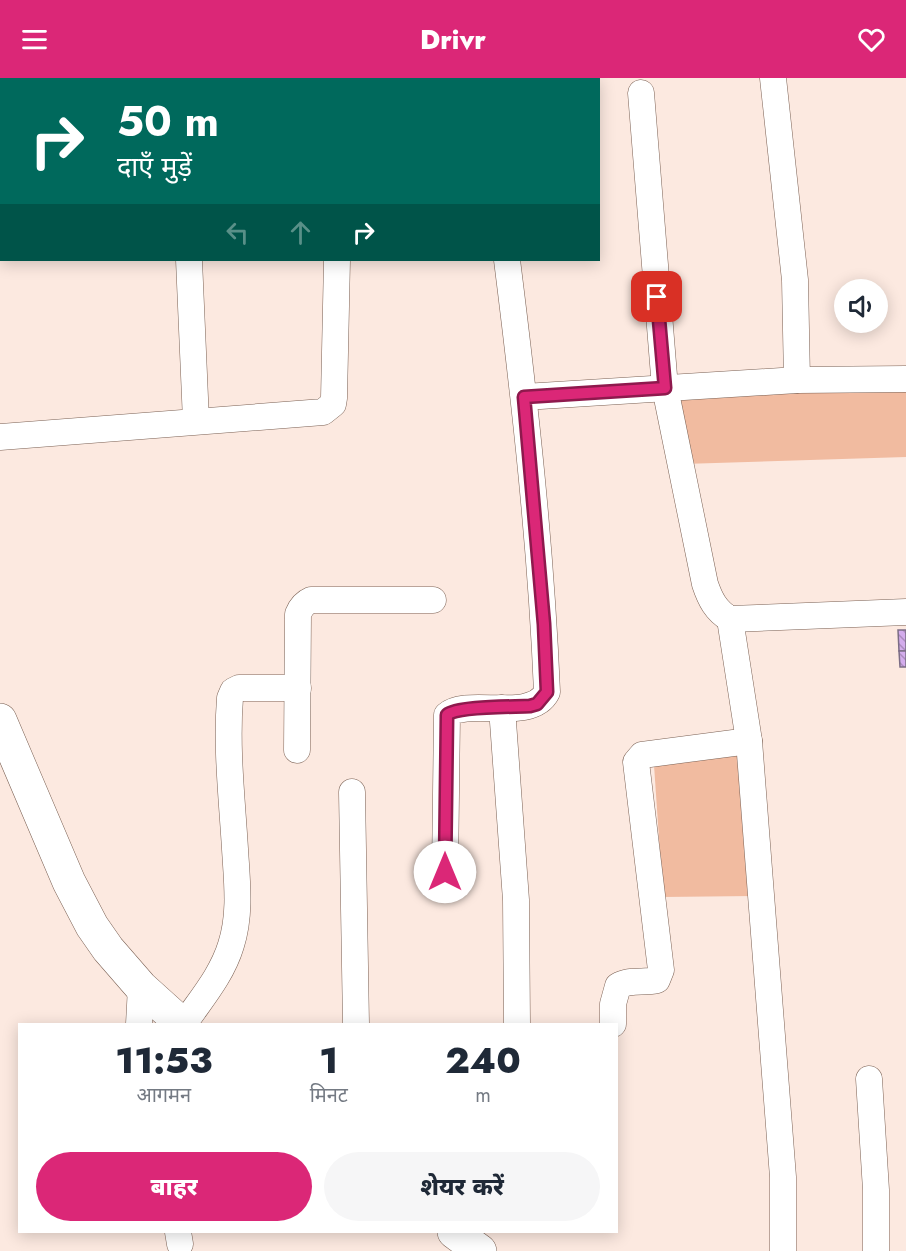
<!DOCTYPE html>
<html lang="hi">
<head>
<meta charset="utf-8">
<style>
  :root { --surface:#fff; --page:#f6f6f7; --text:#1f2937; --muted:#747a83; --accent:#db2777 }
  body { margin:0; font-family:Jost,"Noto Sans Devanagari",sans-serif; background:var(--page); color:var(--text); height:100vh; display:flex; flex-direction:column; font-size:22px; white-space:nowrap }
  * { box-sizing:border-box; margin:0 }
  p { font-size:20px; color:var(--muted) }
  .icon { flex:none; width:33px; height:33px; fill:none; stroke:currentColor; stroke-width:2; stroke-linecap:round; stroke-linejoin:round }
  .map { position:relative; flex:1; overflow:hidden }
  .panel { position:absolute; left:18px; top:945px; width:600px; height:210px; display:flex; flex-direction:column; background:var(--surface); border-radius:0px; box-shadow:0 3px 15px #0003 }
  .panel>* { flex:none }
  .hud { position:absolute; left:0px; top:0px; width:600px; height:183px; box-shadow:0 3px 15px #0003; background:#00695c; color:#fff; overflow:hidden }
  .fabs { position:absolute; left:834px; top:201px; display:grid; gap:12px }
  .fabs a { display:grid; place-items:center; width:54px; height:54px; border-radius:50%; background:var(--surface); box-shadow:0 3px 15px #0003; font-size:30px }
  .pin { position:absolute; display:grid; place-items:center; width:51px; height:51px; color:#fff; margin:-26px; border-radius:12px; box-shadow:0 3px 9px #0006 }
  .me { position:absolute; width:66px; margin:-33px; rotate:0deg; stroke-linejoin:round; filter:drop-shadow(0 0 4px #0008) }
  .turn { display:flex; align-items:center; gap:21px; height:126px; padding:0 18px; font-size:27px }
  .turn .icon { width:78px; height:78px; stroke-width:2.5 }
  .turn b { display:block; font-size:42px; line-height:51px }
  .lanes { display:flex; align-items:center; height:57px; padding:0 18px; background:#0003; justify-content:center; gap:30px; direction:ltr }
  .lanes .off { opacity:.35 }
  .eta { display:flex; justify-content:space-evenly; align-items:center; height:102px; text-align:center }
  .eta b { font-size:36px; font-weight:800; line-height:42px }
  .action { display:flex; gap:12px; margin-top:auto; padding:12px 18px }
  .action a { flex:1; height:69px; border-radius:36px; background:var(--accent); color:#fff; font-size:24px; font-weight:800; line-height:69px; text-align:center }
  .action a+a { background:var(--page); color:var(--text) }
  header { display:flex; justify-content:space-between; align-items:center; height:78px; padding:0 18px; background:var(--accent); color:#fff; font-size:27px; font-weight:800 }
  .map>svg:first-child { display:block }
</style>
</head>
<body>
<header><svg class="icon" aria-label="menu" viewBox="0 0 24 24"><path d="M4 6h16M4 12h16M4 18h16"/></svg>Drivr<svg class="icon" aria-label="heart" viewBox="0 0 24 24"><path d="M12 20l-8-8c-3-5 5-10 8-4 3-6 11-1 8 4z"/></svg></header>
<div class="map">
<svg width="906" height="1173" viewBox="0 0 906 1173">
  <defs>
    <pattern id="building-back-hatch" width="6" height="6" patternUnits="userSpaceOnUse" patternTransform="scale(1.5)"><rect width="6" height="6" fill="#d3acec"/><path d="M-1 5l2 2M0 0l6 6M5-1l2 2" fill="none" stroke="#ac8cbf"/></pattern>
  </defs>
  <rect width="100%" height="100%" fill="#fce9e0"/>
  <g fill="#f1bba0">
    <polygon points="906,302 906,379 683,386 674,314"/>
    <polygon points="746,671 753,818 663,819 654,687"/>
  </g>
  <g fill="url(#building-back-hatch)" stroke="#7b6d85" stroke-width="1.5">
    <polygon points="898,552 906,552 906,573 899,573"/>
    <polygon points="899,573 906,573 906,589 900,589"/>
  </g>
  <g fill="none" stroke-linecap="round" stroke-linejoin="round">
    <defs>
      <g id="street">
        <polyline points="773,0 795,202 797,302"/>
        <polyline points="116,2 116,0"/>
        <polyline points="307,2 307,0"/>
        <path d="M641 15 665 310 705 506C710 521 716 533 730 541L906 534"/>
        <polyline points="0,72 2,71"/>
        <polyline points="0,101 2,108"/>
        <polyline points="0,132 2,132"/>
        <polyline points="189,182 196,343"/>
        <polyline points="524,319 797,302 906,301"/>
        <polyline points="0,359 323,334 333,326 334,320 337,182"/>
        <polyline points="730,541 749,663 783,1099 783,1173"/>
        <polyline points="502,630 516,822 517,946"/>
        <path d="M297 672 298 536C301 529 304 525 311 522H433"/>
        <polyline points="352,714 356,946"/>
        <path d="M445 794 447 637C467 619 531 645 547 614 541 469 525 325 507 182"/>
        <polyline points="139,946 141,909"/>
        <path d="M184 946C201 921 222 897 231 867 241 836 237 804 235 771 232 721 226 670 230 620L233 613 239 610H298"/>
        <path d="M613 946V926L618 908C629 901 644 905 657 902L661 892 636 684 642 677 749 663"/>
        <polyline points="869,1001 876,1112 876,1173"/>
        <polyline points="178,1154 180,1166"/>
      </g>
      <g id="secondary">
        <polyline points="0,642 69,804 92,848 108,871 141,909 182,946"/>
        <polyline points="454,1154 480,1173"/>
      </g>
    </defs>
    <use href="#street" stroke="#7b6154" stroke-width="27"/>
    <use href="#secondary" stroke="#7b6154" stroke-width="34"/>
    <use href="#street" stroke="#fff" stroke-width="26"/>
    <use href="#secondary" stroke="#fff" stroke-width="33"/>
  </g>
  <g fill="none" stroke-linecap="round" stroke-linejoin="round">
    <defs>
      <path id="route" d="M445 794 447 637C457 628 514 629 530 628L537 626 547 614 544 546 524 319 665 310 657 219"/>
    </defs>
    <use href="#route" stroke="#8e194d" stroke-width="15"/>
    <use href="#route" stroke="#db2777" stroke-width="10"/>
  </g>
</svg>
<div class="fabs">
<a><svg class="icon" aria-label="sound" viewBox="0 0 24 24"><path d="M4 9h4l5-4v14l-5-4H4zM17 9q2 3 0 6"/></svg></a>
</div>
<div class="pin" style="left:657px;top:219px;background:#d93025"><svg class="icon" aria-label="arrive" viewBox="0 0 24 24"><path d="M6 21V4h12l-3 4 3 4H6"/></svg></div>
<svg class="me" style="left:445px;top:794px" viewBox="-20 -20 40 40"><circle r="19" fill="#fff"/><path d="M0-13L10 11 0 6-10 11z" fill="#db2777"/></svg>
<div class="hud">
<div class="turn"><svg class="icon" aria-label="right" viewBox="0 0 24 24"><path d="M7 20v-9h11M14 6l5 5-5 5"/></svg><div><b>50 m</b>दाएँ मुड़ें</div></div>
<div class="lanes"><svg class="icon off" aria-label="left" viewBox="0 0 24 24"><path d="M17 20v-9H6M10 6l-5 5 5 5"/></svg><svg class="icon off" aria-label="ahead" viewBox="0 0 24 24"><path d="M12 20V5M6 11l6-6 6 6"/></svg><svg class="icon" aria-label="right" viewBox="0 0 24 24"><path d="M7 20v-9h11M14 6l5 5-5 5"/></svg></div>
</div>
<section class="panel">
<div class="eta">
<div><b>11:53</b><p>आगमन</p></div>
<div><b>1</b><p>मिनट</p></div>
<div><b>240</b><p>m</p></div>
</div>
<div class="action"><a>बाहर</a><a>शेयर करें</a></div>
</section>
</div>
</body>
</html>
